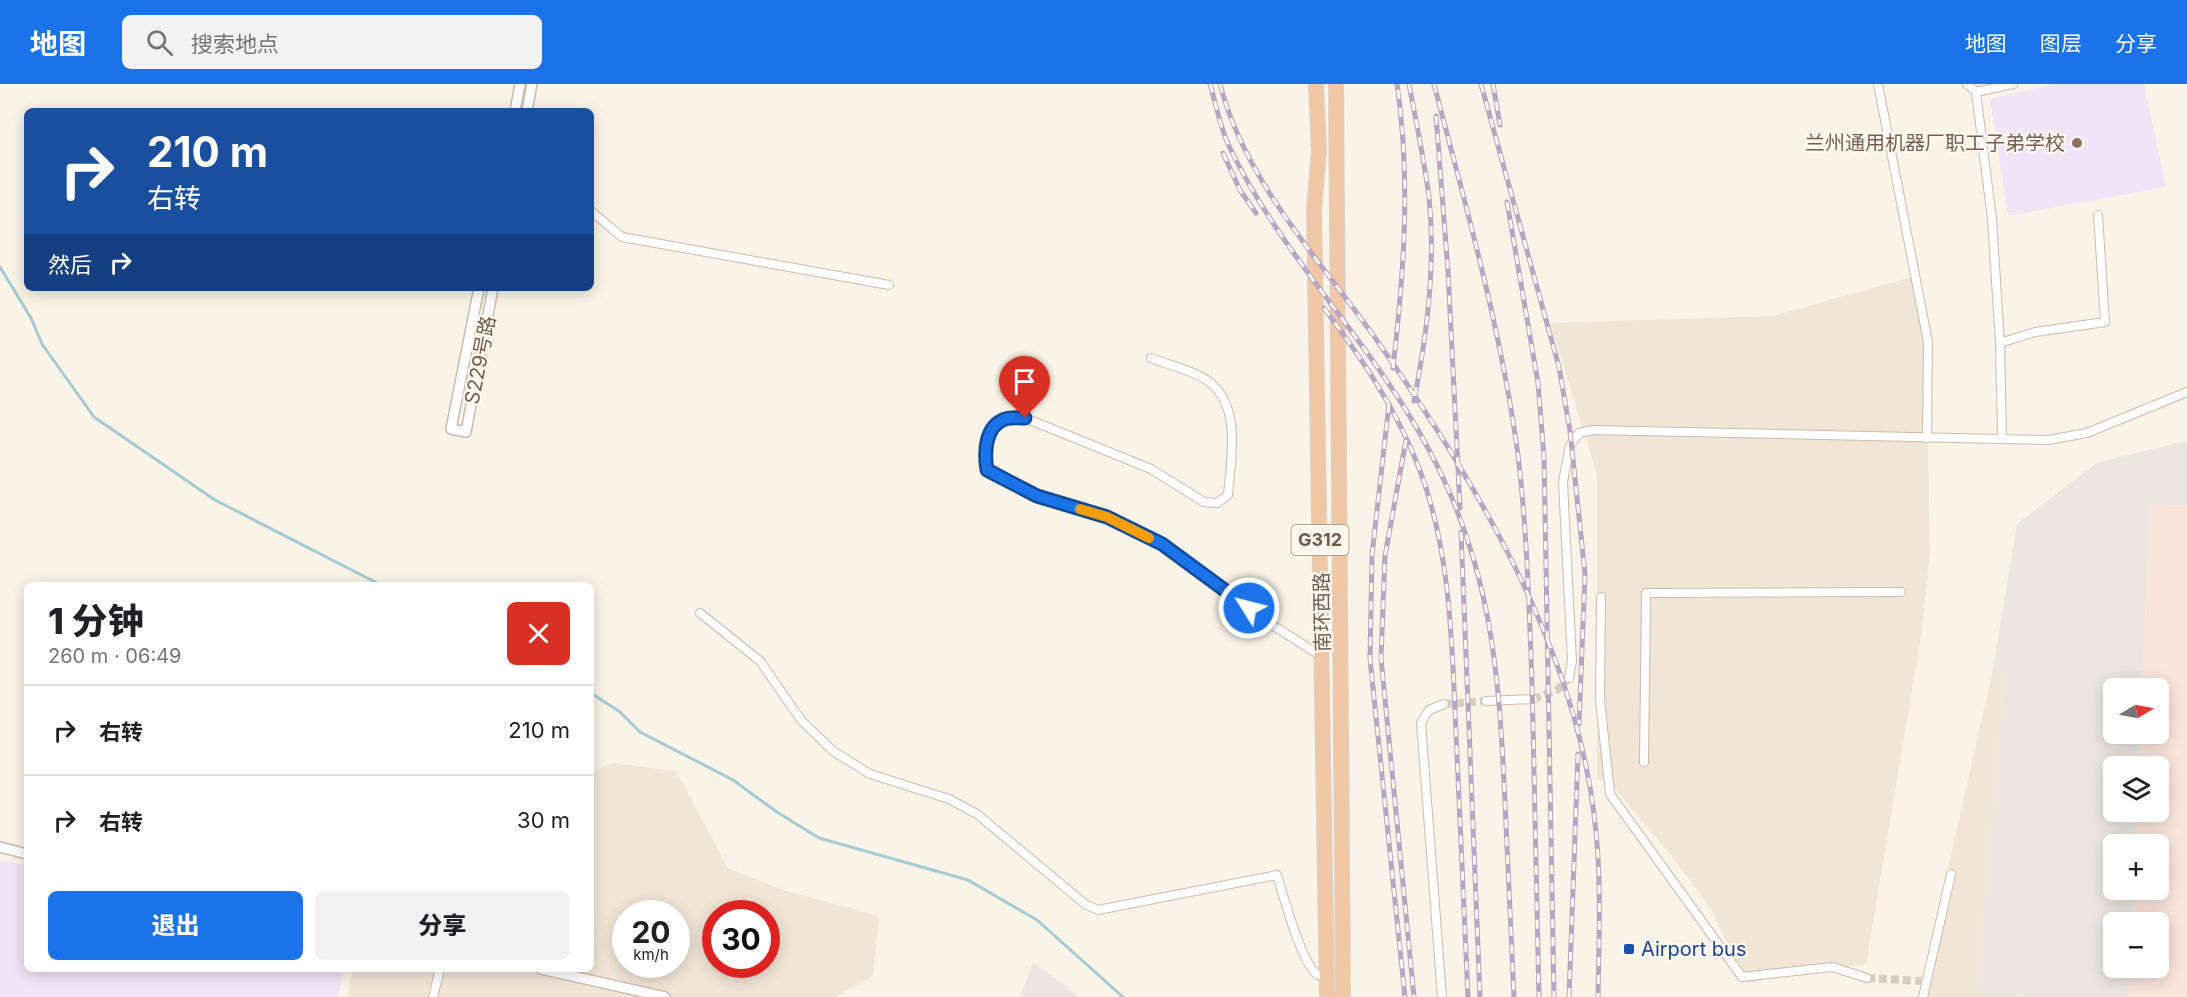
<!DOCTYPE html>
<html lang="zh">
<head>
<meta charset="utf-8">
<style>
  :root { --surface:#fff; --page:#f2f2f2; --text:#202124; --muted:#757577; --line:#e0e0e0; --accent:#1a73e8 }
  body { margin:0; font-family:Inter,"Noto Sans SC",sans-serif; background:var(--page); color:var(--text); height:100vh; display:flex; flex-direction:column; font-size:22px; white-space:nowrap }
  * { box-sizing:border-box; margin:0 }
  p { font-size:20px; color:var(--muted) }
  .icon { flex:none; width:33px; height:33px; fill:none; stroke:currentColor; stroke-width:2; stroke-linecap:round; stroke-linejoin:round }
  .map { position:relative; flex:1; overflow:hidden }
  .side { position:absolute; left:24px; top:498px; width:570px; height:390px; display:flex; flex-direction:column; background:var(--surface); border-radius:9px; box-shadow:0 3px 15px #0003 }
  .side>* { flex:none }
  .hud { position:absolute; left:24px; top:24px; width:570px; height:183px; border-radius:9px; box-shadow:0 3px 15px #0003; background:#1a4fa0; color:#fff; overflow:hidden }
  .needle { width:39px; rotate:80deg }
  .fabs { position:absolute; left:2103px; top:594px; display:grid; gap:12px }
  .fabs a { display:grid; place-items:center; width:66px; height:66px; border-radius:9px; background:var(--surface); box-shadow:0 3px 15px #0003; font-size:30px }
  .speed { position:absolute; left:612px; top:816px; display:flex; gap:12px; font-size:30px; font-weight:700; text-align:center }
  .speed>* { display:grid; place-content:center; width:78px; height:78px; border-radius:50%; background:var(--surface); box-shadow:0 3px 15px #0003; line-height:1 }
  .speed small { font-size:15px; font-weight:400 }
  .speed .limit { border:9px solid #d22; background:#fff; color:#111 }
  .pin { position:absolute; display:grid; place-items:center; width:51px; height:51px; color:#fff; margin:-62px -26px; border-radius:50% 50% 50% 0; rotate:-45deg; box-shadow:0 0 6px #0007 }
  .pin .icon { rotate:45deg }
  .me { position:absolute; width:66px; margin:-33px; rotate:306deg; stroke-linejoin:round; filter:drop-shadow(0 0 4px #0008) }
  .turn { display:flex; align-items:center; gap:21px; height:126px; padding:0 24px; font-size:27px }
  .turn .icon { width:78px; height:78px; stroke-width:2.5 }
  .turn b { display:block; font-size:42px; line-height:51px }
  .then { display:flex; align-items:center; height:57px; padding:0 24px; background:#0003; gap:12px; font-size:22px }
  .round { display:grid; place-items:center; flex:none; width:63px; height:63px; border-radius:9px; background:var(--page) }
  .headline { display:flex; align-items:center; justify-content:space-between; height:102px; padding:0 24px }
  h1 { font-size:36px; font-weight:800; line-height:45px }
  .cta { display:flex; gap:12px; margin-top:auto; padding:12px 24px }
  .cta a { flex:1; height:69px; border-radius:9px; background:var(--accent); color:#fff; font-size:24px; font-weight:800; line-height:69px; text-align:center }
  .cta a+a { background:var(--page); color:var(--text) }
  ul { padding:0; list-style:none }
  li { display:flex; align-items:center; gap:18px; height:90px; padding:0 24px; border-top:2px solid var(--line) }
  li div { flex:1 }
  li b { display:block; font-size:22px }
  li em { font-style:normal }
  header { display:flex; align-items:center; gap:36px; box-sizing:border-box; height:84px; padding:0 30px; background:var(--accent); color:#fff }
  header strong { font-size:28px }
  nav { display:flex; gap:33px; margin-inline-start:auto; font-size:21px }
  .search { width:420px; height:54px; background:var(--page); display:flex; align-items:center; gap:15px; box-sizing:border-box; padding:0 21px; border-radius:9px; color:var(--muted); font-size:22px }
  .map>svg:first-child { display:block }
</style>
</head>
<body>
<header>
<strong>地图</strong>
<div class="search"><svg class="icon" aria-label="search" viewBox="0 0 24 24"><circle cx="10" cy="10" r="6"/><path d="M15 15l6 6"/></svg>搜索地点</div>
<nav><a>地图</a><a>图层</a><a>分享</a></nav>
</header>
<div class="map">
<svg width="2187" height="913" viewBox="0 0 2187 913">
  <rect width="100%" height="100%" fill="#faf3e7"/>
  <g fill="#f1e5d6" fill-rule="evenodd">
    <polygon points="1916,192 1925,237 1930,468 1921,553 1866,880 1746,899 1712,827 1675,776 1614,704 1597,695 1597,390 1550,239 1773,232"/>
    <polygon points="1992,590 2005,590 1976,908 2025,913 1923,913 1940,820"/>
    <path d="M612 679 676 687 728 784 783 806 879 832 873 892 835 913H347L353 885H591V688ZM626 830H676V880H626ZM716 830H766V880H716Z"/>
  </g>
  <polygon fill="#fae5dc" points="2150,420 2187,422 2187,913 2129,913 2130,884 2158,884 2158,838 2132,838 2133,806 2158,806 2158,760 2135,760 2137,728 2158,728 2158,682 2139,682 2140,650 2158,650 2158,604 2142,604"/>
  <g fill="#ebe6e0">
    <polygon points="2187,357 2187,422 2150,420 2142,604 2114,604 2114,650 2140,650 2139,682 2114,682 2114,728 2137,728 2135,760 2114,760 2114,806 2133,806 2132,838 2114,838 2114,884 2130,884 2129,913 2025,913 1976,909 2005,591 1992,590 2017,440 2098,378"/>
    <polygon points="1033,878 1067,903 1078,913 1020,913"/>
  </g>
  <g fill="#f0e4f7">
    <polygon points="2054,0 2144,0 2166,103 2008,132 1990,15"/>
    <polygon points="0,776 27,781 27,885 344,885 338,913 0,913"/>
  </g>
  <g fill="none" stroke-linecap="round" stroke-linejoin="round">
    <g stroke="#a4cbd3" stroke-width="3">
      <polyline points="0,183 31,234 42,260 94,333 215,416 381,501"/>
      <polyline points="591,609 620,628 640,648 733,696 777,728 819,754 968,796 1037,836 1123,913"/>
    </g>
    <g stroke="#d8cdc1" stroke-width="8" stroke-dasharray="8 4" stroke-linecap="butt">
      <polyline points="1533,615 1557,606 1569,594"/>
      <polyline points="1444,620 1486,617"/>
      <polyline points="1867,894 1921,897"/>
    </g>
    <defs>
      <g id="minor">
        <polyline points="1878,0 1928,258 1927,354"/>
        <polyline points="1967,0 1976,8"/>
        <polyline points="591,127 622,153 889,201"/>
        <polyline points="2000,259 2035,248 2105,238 2098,131"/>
        <path d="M1151 274C1168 281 1193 286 1208 297 1242 322 1231 374 1228 411L1217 419 1204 418 1151 385 1025 334C1019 334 1011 333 1005 335 985 342 984 368 987 386L1037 412 1107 433 1162 460 1266 537 1321 572"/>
        <polyline points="2002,353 2000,259 1992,135 1976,8 2013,0"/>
        <polyline points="1601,513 1600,616 1610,710 1742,893 1832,883 1867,894"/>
        <path d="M700 529 760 577 801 636 833 667 870 690 949 715 977 730 1085 820 1098 826 1277 791C1283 810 1302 882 1318 891 1320 892 1324 892 1327 893"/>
        <polyline points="1569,594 1572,577 1563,398 1570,361 1579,349 1593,346 2048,356 2087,349 2187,308"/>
        <polyline points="1486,617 1533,615"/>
        <polyline points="1644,678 1646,509 1901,508"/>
        <polyline points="433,913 440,885"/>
        <polyline points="1442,913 1421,639 1429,626 1444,620"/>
        <polyline points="1923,913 1951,790"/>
      </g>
      <g id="tertiary">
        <polyline points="515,27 520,0"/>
        <polyline points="527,27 532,0"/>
        <polyline points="479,204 451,345 466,348 493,204"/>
        <polyline points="0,763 27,770"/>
        <polyline points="541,885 665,913"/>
      </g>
      <g id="trunk">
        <polyline points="1316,0 1319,66 1314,126 1327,913"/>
        <polyline points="1336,0 1343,913"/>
      </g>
    </defs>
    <use href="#minor" stroke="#cbbbae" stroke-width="10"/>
    <use href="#tertiary" stroke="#cbbbae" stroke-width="12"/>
    <use href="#trunk" stroke="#d8d1cd" stroke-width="16"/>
    <use href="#minor" stroke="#fff" stroke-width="8"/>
    <use href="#tertiary" stroke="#fff" stroke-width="9"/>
    <use href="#trunk" stroke="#f1c8a5" stroke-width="14"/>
    <defs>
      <g id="rail">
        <path d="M1210 0C1216 20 1220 43 1229 62 1281 172 1371 257 1428 364 1492 483 1499 588 1505 719 1508 784 1511 848 1514 913"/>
        <path d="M1220 0C1245 98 1321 177 1378 258 1475 396 1573 560 1594 730 1602 790 1599 852 1598 913"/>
        <path d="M1409 0C1416 37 1424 75 1429 113 1436 182 1427 249 1414 317"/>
        <path d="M1434 0C1466 123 1501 245 1518 371 1527 446 1529 522 1532 598 1535 703 1536 808 1539 913"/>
        <polyline points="1481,0 1559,283 1570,347 1585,490 1579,640"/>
        <polyline points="1493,0 1500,41"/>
        <polyline points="1436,32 1448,187 1460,424"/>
        <polyline points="1223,69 1240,106 1256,129"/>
        <polyline points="1507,118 1538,299 1544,373 1554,913"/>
        <path d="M1324 224C1362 275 1396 324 1419 384 1451 467 1452 561 1456 649 1460 737 1464 825 1468 913"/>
        <path d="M1393 284C1404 188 1411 96 1397 0"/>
        <polyline points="1389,320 1372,471 1370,575 1405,913"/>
        <polyline points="1406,356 1385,472 1381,574 1414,913"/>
        <polyline points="1461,448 1480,913"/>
        <polyline points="1569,913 1578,670"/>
      </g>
    </defs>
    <use href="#rail" stroke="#b6a6c3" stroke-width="5"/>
    <use href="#rail" stroke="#fdf7ed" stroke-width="3" stroke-dasharray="9" stroke-linecap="butt"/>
  </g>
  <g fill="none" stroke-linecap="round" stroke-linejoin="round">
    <defs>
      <path id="route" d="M1025 334C1019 334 1011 333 1005 335 985 342 984 368 987 386L1037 412 1107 433 1162 460 1249 524"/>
    </defs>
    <use href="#route" stroke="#114b97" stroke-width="15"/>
    <use href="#route" stroke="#1a73e8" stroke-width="10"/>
    <polyline stroke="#f59e0b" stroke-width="10" points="1080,425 1107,433 1149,454"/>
  </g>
  <circle fill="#8d6e63" stroke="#fdf7ed" stroke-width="2" cx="2077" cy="59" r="6"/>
  <rect fill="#1a4fb4" stroke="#fdf7ed" stroke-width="2" x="1623" y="859" width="12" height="12" rx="3"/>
  <g text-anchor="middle" stroke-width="4.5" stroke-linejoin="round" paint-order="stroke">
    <rect fill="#fdf7ed" stroke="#9c8a7e" stroke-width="1.5" x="1291.5" y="441" width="57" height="30" rx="4.5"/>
    <g font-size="18" font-weight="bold" fill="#725b4e">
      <text x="1320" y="462">G312</text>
    </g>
    <g font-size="20" fill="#785e54" stroke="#fdf7ed" text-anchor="end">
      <text x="2065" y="66">兰州通用机器厂职工子弟学校</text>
    </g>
    <g font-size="20" fill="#725b4e" stroke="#fdf7ed">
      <text transform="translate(480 276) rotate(-79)" y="7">S229号路</text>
      <text transform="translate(1322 528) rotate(-91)" y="7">南环西路</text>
    </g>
    <g font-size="20" fill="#164399" stroke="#fdf7ed" text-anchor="start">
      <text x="1641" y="872">Airport bus</text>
    </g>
  </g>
</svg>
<div class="fabs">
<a><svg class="needle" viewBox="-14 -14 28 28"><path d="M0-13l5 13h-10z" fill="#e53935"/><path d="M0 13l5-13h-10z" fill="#757577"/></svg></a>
<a><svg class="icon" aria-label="layers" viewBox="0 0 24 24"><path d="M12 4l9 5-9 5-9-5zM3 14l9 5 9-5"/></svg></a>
<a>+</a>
<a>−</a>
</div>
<div class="speed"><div>20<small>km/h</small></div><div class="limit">30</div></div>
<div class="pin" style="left:1025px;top:334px;background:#d93025"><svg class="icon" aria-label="arrive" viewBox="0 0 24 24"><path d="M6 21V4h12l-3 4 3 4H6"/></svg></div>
<svg class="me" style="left:1249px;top:524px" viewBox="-20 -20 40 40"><circle r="17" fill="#1a73e8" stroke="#fff" stroke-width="3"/><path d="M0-11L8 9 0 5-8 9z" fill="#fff"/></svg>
<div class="hud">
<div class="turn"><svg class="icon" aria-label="right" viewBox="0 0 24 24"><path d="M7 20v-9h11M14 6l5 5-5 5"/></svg><div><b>210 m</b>右转</div></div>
<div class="then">然后<svg class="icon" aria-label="right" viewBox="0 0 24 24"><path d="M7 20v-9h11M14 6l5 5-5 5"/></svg></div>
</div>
<section class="side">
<div class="headline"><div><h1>1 分钟</h1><p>260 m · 06:49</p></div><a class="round" style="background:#d93025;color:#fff"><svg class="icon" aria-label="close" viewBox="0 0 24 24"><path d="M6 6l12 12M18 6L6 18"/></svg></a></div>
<ul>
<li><svg class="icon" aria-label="right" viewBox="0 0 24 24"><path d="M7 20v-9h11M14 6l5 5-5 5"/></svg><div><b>右转</b></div><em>210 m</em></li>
<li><svg class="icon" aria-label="right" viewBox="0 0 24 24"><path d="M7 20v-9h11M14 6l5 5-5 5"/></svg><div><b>右转</b></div><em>30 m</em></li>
</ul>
<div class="cta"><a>退出</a><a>分享</a></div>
</section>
</div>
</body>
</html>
